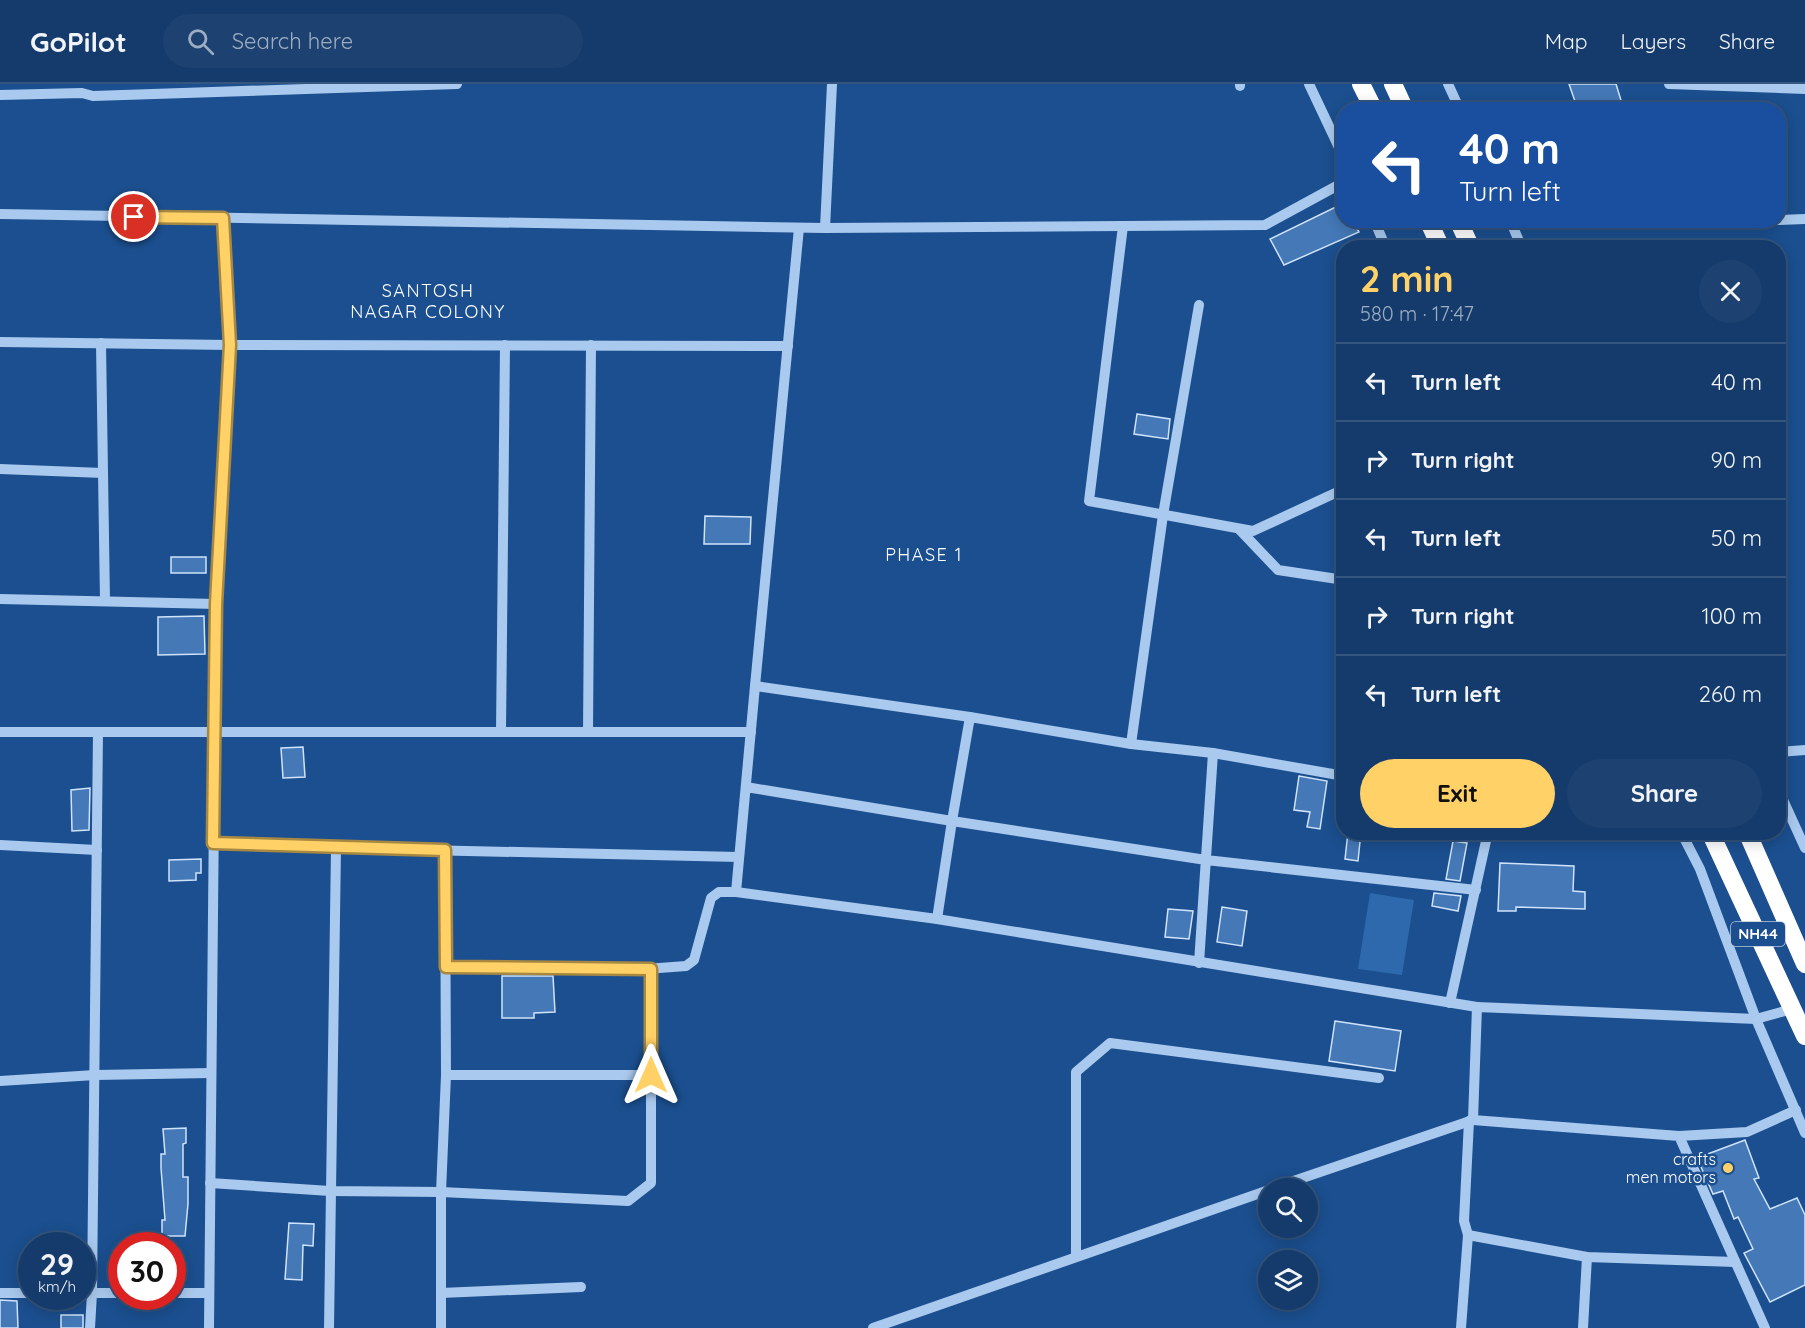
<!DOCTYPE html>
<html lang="en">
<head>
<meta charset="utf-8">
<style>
  :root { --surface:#143b6b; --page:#1d4271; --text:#f1f3f6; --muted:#9dadc1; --line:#33557e; --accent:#ffd166 }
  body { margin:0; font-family:Quicksand,sans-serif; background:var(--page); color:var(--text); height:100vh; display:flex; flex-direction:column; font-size:22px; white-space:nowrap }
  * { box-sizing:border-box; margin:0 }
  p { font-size:20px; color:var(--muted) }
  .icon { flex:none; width:33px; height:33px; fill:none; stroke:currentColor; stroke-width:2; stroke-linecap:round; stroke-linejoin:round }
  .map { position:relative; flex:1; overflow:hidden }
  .side { position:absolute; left:1336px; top:156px; width:450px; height:600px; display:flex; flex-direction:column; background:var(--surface); border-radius:24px; box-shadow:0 3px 15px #0003,0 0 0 2px var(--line) }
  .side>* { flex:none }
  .guide { position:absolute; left:1336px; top:18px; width:450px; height:126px; border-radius:24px; box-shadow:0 3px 15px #0003,0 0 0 2px var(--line); background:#1a4fa0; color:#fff; overflow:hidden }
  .buttons { position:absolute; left:1258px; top:1094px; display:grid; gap:12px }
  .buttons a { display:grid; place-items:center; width:60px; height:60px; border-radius:50%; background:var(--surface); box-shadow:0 3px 15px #0003,0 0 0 2px var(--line); font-size:30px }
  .speed { position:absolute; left:18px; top:1148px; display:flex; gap:12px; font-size:30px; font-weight:700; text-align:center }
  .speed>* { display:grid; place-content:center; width:78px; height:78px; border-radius:50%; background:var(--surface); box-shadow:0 3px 15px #0003,0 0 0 2px var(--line); line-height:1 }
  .speed small { font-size:15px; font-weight:400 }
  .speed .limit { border:9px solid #d22; background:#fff; color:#111 }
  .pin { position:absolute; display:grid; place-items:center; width:51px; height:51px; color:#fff; margin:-26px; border:3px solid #fff; border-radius:50%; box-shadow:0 2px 6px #0007 }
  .me { position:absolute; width:66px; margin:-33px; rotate:0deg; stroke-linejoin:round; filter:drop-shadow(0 0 4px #0008) }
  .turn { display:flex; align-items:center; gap:21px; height:126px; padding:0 24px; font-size:27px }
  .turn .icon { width:78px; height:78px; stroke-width:2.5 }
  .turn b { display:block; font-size:42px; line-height:51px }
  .round { display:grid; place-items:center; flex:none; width:63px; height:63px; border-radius:32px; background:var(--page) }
  .overview { display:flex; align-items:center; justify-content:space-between; height:102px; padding:0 24px }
  h1 { font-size:36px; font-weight:700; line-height:45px; color:var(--accent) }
  .action { display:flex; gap:12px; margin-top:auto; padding:12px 24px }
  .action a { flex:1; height:69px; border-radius:36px; background:var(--accent); color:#111; font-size:24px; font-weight:700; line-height:69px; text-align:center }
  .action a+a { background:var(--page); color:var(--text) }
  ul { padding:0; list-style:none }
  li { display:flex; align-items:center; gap:18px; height:78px; padding:0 24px; border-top:2px solid var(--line) }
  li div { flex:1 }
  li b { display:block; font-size:22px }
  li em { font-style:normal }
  header { display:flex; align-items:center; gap:36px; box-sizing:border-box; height:84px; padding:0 30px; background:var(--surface); border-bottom:2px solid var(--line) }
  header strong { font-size:28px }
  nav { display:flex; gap:33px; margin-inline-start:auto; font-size:21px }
  .search { width:420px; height:54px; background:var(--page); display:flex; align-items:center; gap:15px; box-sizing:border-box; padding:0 21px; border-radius:33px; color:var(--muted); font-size:22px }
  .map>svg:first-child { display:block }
</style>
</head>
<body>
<header>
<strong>GoPilot</strong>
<div class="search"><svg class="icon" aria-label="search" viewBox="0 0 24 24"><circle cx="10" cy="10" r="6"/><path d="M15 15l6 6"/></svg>Search here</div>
<nav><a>Map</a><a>Layers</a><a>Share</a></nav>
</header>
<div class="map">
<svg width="1805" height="1244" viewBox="0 0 1805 1244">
  <rect width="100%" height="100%" fill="#1b4f8f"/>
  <polygon fill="#2e69ad" points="1370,809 1414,816 1402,891 1358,885"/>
  <g fill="#4478b7" stroke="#cfe3fa" stroke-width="1.5">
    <polygon points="1569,0 1616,0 1624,26 1578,26"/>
    <polygon points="1344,119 1344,136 1352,136 1359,148 1284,181 1270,155"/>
    <polygon points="1137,330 1170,335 1168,355 1134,350"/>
    <polygon points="705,432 751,433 750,460 704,460"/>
    <rect x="171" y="473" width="35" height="16"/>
    <polygon points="204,532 205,570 158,571 158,533"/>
    <polygon points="303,663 305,693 283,694 281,664"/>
    <polygon points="1299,692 1327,697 1320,745 1307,743 1310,728 1294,726"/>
    <polygon points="90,704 89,746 72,747 71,706"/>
    <polygon points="1348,748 1361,748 1358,777 1345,775"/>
    <polygon points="1453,757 1467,759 1460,797 1446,795"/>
    <polygon points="201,775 201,789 196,789 196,796 169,797 169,776"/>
    <polygon points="1500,779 1574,782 1573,807 1585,808 1585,825 1516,823 1516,827 1498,827"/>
    <polygon points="1434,809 1461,812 1458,827 1432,822"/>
    <polygon points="1222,823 1247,827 1242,862 1217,858"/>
    <polygon points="1168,825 1193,827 1189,855 1165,853"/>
    <polygon points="502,892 553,892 555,928 534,929 534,934 502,934"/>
    <polygon points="1335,937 1401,947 1395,987 1329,977"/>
    <polygon points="186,1044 186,1059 183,1060 183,1093 188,1093 188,1120 185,1152 162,1152 162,1136 165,1136 161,1084 161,1070 165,1070 163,1045"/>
    <polygon points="1745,1056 1759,1094 1754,1095 1770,1125 1797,1114 1805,1131 1805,1201 1770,1218 1744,1169 1753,1165 1738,1133 1734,1135 1723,1107 1713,1110 1697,1074"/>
    <polygon points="289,1139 314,1140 313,1162 303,1161 302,1196 285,1195"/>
    <polygon points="0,1216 17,1217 18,1244 0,1244"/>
    <rect x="61" y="1231" width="22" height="13"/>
  </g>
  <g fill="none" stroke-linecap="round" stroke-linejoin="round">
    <g stroke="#a9c9ee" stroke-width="10">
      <polyline points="832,0 825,144 1265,141 1344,98"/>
      <polyline points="1309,0 1344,74"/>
      <polyline points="1448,0 1460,26"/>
      <polyline points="1669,0 1805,5"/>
      <polyline points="1240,2 1240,0"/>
      <polyline points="0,11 82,9 93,12 457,0"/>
      <polyline points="0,130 825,144"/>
      <polyline points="1374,136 1386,164"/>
      <polyline points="1510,136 1522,164"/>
      <polyline points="1779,136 1805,135"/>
      <polyline points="1681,140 1775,136"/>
      <polyline points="1123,142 1089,417 1253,447 1344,405"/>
      <polyline points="0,258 230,261 788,262"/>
      <polyline points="101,259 105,517"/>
      <polyline points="0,385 103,389"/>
      <polyline points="1239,445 1278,486 1344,496"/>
      <polyline points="0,515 216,520"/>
      <polyline points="755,602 970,633"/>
      <polyline points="0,648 751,648"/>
      <polyline points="501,648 505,261"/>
      <polyline points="588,648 591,261"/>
      <polyline points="1131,660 1163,431 1199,221"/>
      <polyline points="1779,668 1805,666"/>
      <polyline points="1213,669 1344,692"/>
      <polyline points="746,703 952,737 937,835 736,808 755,602 799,144"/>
      <polyline points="1779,707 1805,764"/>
      <polyline points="1681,748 1700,785 1756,935 1805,1049"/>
      <polyline points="213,759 336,764"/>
      <polyline points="0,761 97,766"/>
      <polyline points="937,835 1477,923"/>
      <polyline points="1199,879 1213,669 1131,660 970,633 952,737 1206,776 1476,806"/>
      <polyline points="646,885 686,882 694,876 711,814 719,808 736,808"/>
      <polyline points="1450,919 1488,748"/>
      <polyline points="446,991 651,991"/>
      <polyline points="0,997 95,991 211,989"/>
      <polyline points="1679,1052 1747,1048 1796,1026"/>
      <polyline points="210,1099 330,1107 441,1108 628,1117 651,1099 651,885 446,883"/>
      <polyline points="1273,1104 1473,1036"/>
      <polyline points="1468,1151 1587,1173 1735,1178"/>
      <polyline points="1076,1172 1076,988 1110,959 1379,994"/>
      <polyline points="0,1209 32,1209"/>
      <polyline points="82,1209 122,1209"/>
      <polyline points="172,1209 209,1209"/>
      <polyline points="441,1209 581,1203"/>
      <polyline points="90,1244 92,1209 98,648"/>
      <polyline points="209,1244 216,520 230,261 223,134"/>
      <polyline points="329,1244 336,764 739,773"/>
      <polyline points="441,1244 441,1108 446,991 445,766"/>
      <polyline points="873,1244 1269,1106"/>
      <polyline points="1461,1244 1468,1151 1464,1137 1469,1037"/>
      <polyline points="1583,1244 1587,1173"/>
      <polyline points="1765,1244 1679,1052 1473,1036 1477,923 1756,935 1792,925"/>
    </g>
    <g stroke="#fff" stroke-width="18">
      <polyline points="1361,0 1374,26"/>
      <polyline points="1393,0 1405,26"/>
      <polyline points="1428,136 1441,164"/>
      <polyline points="1458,136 1471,164"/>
      <polyline points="1710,748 1805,952"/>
      <polyline points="1747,748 1805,880"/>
    </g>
  </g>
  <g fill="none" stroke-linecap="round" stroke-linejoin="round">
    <defs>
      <polyline id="route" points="134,133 223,134 230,261 216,520 213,759 445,766 446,883 651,885 651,991"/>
    </defs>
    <use href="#route" stroke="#a68842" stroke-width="15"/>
    <use href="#route" stroke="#ffd166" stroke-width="10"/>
  </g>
  <circle fill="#ffd166" stroke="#1b4f8f" stroke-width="2" cx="1728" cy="1084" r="6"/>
  <g text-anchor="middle" stroke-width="5" stroke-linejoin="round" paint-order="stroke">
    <rect fill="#1b4f8f" stroke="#bbcadd" stroke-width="1.5" x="1731" y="838" width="54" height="24" rx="4.5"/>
    <g font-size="15" font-weight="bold" fill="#fff">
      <text x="1758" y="855">NH44</text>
    </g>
    <g font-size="16" fill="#fff" stroke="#1b4f8f" text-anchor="end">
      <text x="1716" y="1081">crafts<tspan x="1716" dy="18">men motors</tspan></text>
    </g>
    <g font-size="18" letter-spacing="1.5" fill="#fff" stroke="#1b4f8f">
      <text x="428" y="213">SANTOSH<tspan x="428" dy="21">NAGAR COLONY</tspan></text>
      <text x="924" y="477">PHASE 1</text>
    </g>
  </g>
</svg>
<div class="buttons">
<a><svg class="icon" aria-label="search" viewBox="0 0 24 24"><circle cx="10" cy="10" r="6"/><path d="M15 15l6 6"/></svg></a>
<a><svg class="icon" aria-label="layers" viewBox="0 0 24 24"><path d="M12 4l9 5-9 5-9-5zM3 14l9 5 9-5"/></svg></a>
</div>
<div class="speed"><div>29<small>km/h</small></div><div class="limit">30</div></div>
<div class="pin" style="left:134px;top:133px;background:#d93025"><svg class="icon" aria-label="arrive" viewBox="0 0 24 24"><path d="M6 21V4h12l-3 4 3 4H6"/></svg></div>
<svg class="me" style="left:651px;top:991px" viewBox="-20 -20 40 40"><path d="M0-17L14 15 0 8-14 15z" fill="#ffd166" stroke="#fff" stroke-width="4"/></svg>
<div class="guide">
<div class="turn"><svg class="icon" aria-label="left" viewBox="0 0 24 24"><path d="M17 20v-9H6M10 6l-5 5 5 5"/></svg><div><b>40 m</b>Turn left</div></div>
</div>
<section class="side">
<div class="overview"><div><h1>2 min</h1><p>580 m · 17:47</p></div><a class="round"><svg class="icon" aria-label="close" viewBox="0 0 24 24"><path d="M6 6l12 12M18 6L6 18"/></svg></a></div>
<ul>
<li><svg class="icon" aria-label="left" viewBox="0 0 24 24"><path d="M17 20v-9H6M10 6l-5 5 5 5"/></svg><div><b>Turn left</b></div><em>40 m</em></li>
<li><svg class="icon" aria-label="right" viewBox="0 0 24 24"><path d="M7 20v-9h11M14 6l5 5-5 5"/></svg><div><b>Turn right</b></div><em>90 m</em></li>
<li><svg class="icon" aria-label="left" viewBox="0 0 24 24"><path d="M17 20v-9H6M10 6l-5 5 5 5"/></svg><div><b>Turn left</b></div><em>50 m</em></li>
<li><svg class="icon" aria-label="right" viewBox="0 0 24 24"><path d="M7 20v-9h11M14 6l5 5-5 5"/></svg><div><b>Turn right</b></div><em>100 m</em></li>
<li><svg class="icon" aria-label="left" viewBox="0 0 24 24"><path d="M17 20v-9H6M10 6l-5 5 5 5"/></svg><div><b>Turn left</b></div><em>260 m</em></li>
</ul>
<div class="action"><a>Exit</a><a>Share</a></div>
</section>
</div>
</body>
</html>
